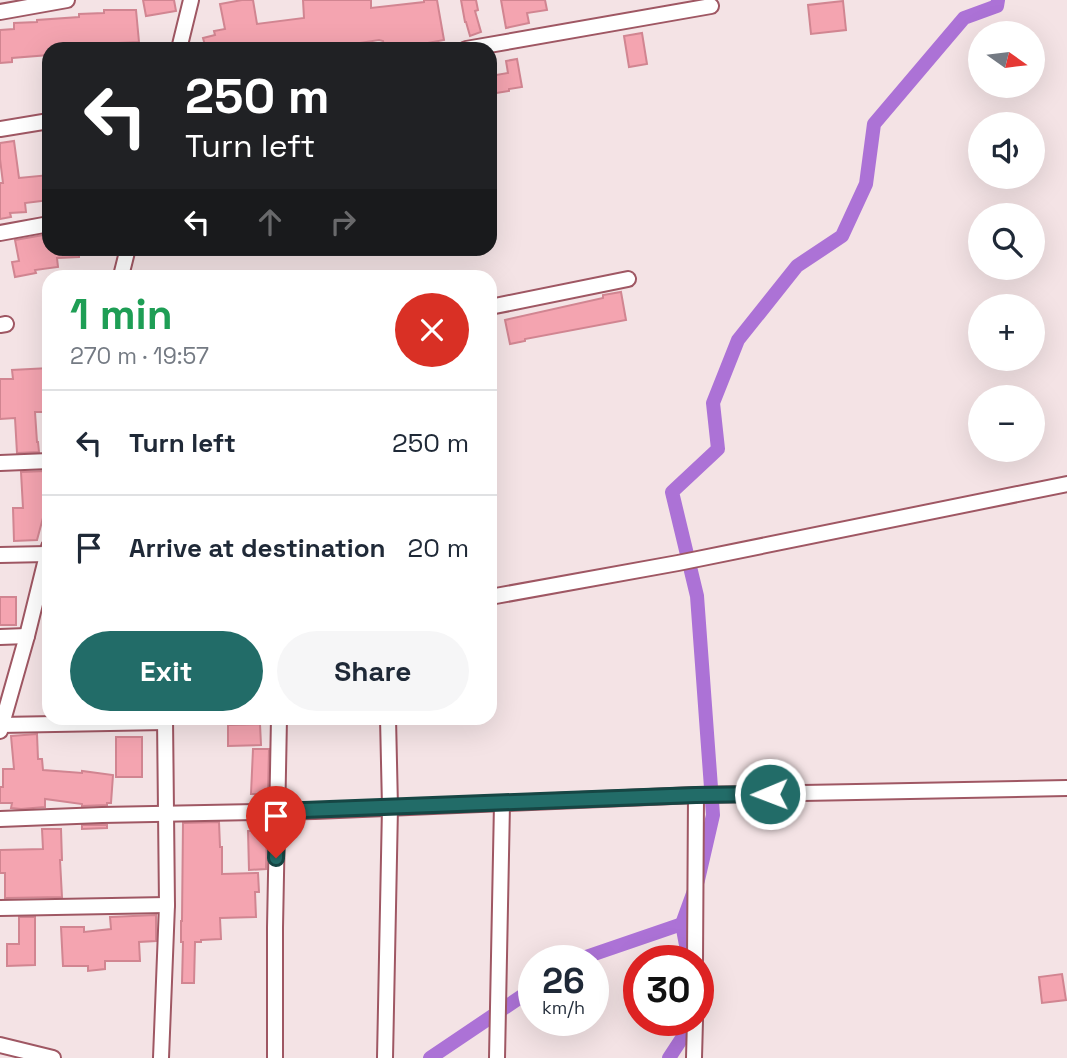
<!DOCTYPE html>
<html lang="en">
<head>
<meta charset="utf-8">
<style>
  :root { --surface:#fff; --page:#f6f6f7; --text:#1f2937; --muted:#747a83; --line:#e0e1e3; --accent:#226c68 }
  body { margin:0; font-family:"Space Grotesk",sans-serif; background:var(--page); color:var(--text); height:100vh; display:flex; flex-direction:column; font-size:26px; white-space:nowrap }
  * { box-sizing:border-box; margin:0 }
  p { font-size:23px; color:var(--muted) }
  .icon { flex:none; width:38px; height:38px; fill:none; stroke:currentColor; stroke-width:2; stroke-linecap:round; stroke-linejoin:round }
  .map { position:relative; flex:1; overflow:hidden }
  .sheet { position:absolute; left:42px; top:270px; width:455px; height:455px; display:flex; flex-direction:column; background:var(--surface); border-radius:21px; box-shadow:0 7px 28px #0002 }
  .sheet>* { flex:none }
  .guide { position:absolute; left:42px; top:42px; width:455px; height:214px; border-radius:21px; box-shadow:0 7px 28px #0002; background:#202124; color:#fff; overflow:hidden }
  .needle { width:46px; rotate:104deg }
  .tools { position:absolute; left:968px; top:21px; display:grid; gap:14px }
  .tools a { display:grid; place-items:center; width:77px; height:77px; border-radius:50%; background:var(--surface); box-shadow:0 7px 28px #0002; font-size:35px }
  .speed { position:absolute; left:518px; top:945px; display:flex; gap:14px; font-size:35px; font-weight:700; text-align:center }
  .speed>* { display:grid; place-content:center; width:91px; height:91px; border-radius:50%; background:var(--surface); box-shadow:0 7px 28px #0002; line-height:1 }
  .speed small { font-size:18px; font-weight:400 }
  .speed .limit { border:10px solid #d22; background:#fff; color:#111 }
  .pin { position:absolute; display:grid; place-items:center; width:60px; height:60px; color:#fff; margin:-72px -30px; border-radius:50% 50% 50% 0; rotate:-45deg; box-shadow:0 0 7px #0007 }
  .pin .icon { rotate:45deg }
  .me { position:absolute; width:77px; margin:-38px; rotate:269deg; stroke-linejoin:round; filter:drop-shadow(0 0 5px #0008) }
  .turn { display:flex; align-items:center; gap:24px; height:147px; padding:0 28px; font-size:32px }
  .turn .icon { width:91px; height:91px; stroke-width:2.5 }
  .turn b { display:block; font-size:49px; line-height:60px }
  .lanes { display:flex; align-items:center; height:66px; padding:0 28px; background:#0003; justify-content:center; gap:35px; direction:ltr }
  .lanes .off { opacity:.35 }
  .round { display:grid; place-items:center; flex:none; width:74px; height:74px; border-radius:37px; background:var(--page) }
  .summary { display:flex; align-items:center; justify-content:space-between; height:119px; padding:0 28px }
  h1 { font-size:42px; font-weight:700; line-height:52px; color:#1e9e55 }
  .action { display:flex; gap:14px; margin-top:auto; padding:14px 28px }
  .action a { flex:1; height:80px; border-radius:42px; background:var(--accent); color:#fff; font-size:28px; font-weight:700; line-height:80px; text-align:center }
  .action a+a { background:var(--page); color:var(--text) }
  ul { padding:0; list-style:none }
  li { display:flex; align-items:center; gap:21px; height:105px; padding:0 28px; border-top:2px solid var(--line) }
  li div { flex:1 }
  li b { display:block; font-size:26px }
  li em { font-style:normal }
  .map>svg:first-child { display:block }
</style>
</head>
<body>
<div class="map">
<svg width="1067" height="1058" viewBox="0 0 1067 1058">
  <rect width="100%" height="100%" fill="#f4e3e5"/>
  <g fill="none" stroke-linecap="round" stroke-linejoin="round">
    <g stroke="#ac72d6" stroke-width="14">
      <polyline points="574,961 682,924"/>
      <polyline points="689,961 682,924 698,880 713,815 697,596 672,492 718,449 713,403 738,340 797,266 842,236 866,184 874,124 964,18 997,6 998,0"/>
      <polyline points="430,1058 534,988"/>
      <polyline points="669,1058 686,1032 686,1020"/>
    </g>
  </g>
  <g fill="#f4a4b0" stroke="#d18591" stroke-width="2">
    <polygon points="143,0 174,0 176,11 146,16"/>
    <polygon points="242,0 253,0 257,24 304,18 303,0 371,0 371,8 424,2 424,0 437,0 444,40 406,47 406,45 384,48 383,41 379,40 353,44 354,49 251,49 251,47 239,49 206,49 203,38 215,35 214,31 225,29 220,4"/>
    <polygon points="461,0 476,0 478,10 475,11 481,32 470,36 466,22 465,22"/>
    <polygon points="501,0 545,0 547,10 527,13 529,23 506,28"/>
    <polygon points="843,1 846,30 811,34 808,5"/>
    <polygon points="104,10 136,10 139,42 119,43 119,47 49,49 49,55 12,58 12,62 0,63 0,30 14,29 14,23 37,22 37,20 79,17 79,14 104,13"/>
    <polygon points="642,33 647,64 629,67 624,36"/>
    <polygon points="517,59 522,87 509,89 509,91 490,94 490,76 508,73 506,61"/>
    <polygon points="14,141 19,178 49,175 49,200 25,203 26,212 10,213 11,217 0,219 0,183 3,183 0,159 0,143"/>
    <polygon points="49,234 49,248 79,248 79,257 57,258 58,267 35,270 36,273 15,277 12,262 19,261 15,240"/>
    <polygon points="621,292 626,320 525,339 525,341 510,344 505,320 603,298 603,295"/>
    <polygon points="49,368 49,412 35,412 37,442 38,442 39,452 17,453 15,418 0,419 0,379 13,379 12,370"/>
    <polygon points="46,471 47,503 37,540 14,541 13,508 23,508 21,472"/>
    <rect x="0" y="597" width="16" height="28"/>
    <polygon points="260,724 261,745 228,746 228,725"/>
    <polygon points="37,734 38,759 42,759 43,770 82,773 82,771 113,775 111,803 107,803 107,805 82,806 82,804 45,799 45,807 21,809 11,808 12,803 0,803 0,787 3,787 3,769 14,769 11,736"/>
    <rect x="116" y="737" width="26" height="40"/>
    <polygon points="253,749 269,749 268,794 251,794"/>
    <polygon points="219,822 220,847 222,847 222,874 258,873 259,892 255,892 256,917 220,918 221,939 201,940 201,942 195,942 194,983 182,983 183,942 181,942 181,921 182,921 183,823"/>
    <polygon points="82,825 107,825 107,828 82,829"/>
    <polygon points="42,829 61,829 62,860 60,860 62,897 5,898 5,873 0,873 0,850 43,849"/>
    <polygon points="248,831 267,831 266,869 249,870"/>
    <polygon points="156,915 156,941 139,942 140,961 105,961 105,969 88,971 88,966 63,966 61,927 84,927 84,932 111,929 110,917"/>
    <polygon points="19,917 35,917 35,965 7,966 7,944 19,944"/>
    <polygon points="1062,974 1066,1000 1042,1003 1039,977"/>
  </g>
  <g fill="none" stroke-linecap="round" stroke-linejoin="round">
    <defs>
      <g id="street">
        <polyline points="0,12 67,0"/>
        <polyline points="179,49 191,0"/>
        <polyline points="466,49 711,6"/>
        <polyline points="0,129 49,121"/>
        <polyline points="0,233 49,224"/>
        <polyline points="121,276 128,248"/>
        <polyline points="490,307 628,279"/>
        <polyline points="0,325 6,324"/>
        <polyline points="0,463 49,461"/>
        <polyline points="0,555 47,554"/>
        <polyline points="490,597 678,563 1067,484"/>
        <polyline points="0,637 27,636"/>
        <polyline points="0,725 165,722"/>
        <polyline points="0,731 27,636 49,547"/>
        <polyline points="0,819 102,815 315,811 696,795 1067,788"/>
        <polyline points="0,908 167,905"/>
        <polyline points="695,961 696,795"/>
        <polyline points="0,1045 53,1058"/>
        <polyline points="161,1058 167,905 165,718"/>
        <polyline points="275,1058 275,928 279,718"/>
        <polyline points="385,1058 390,807 388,718"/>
        <polyline points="497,1058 502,804"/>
        <polyline points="694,1058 695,1020"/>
      </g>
    </defs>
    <use href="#street" stroke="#9f5763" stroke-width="18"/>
    <use href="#street" stroke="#fff" stroke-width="14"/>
  </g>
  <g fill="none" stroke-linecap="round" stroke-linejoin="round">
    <defs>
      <polyline id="route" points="276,858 278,811 696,795 770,794"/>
    </defs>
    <use href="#route" stroke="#164644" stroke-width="18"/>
    <use href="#route" stroke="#226c68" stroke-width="12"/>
  </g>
</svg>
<div class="tools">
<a><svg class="needle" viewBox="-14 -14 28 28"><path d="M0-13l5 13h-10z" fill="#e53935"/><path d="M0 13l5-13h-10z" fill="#747a83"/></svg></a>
<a><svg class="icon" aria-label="sound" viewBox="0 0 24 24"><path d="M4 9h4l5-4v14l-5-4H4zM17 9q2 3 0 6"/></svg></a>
<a><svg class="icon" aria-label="search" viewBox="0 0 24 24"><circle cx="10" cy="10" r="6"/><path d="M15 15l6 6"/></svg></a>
<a>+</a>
<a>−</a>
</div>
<div class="speed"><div>26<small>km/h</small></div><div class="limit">30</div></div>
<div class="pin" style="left:276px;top:858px;background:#d93025"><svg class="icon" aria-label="arrive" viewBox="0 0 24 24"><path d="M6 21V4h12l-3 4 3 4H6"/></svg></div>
<svg class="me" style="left:770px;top:794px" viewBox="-20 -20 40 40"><circle r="17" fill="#226c68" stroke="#fff" stroke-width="3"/><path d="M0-11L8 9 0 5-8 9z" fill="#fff"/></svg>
<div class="guide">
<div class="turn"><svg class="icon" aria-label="left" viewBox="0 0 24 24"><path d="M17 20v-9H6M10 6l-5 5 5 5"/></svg><div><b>250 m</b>Turn left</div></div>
<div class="lanes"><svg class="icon" aria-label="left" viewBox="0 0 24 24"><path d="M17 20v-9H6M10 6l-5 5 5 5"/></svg><svg class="icon off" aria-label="ahead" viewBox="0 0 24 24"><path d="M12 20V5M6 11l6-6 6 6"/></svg><svg class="icon off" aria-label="right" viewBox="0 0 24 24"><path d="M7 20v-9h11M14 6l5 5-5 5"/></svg></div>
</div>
<section class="sheet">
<div class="summary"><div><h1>1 min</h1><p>270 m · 19:57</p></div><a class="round" style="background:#d93025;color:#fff"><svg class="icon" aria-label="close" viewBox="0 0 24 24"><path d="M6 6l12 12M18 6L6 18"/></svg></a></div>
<ul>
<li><svg class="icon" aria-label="left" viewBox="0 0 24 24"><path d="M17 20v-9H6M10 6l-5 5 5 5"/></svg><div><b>Turn left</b></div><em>250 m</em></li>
<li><svg class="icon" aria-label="arrive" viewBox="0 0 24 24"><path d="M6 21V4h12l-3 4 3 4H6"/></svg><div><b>Arrive at destination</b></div><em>20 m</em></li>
</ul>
<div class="action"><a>Exit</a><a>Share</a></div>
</section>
</div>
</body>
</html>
